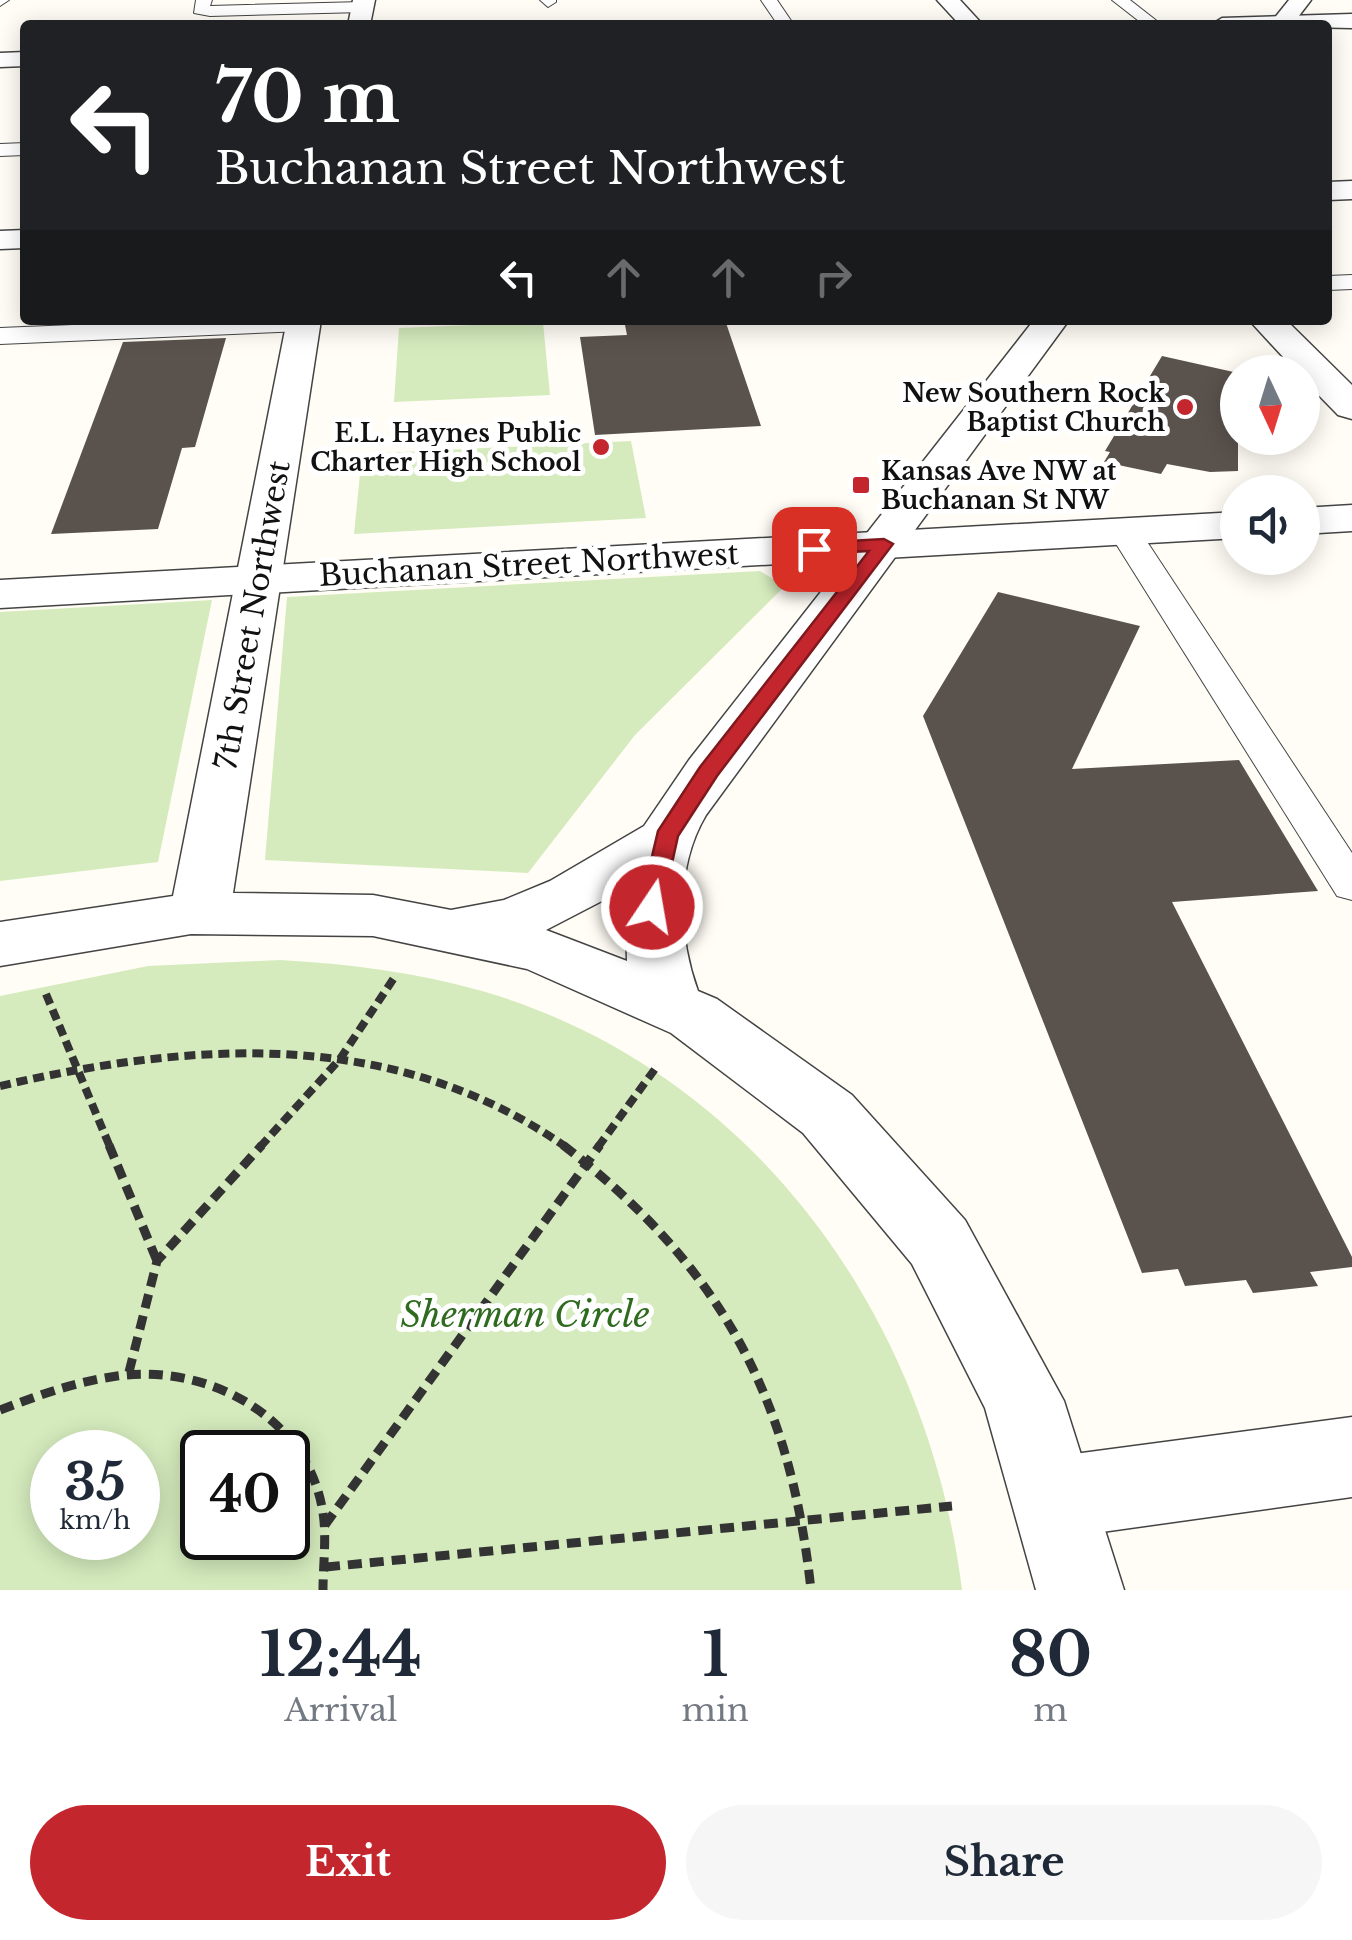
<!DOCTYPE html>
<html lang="en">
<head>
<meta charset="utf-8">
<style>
  :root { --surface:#fff; --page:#f6f6f7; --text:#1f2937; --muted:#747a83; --accent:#c4262e }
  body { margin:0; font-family:"Libre Baskerville",serif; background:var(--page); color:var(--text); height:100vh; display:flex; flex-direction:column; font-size:38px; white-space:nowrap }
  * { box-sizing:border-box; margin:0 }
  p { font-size:32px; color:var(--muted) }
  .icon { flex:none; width:55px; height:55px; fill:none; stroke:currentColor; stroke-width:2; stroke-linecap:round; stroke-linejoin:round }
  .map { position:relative; height:1590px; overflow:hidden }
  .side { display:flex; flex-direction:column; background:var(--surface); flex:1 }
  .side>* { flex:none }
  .top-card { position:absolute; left:20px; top:20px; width:1312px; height:305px; border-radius:10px; box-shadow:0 5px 25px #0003; background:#202124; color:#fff; overflow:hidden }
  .needle { width:65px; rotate:176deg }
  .buttons { position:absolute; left:1220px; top:355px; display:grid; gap:20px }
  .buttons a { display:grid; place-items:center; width:100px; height:100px; border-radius:50%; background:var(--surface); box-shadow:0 5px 25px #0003; font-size:50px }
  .speed { position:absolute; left:30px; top:1430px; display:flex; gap:20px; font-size:50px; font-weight:700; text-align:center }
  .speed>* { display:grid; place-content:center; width:130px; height:130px; border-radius:50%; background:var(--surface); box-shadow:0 5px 25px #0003; line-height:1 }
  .speed small { font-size:25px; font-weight:400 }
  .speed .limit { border:5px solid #111; border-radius:15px; background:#fff; color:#111 }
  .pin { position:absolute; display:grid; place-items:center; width:85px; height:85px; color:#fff; margin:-42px; border-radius:20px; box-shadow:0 5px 15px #0006 }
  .me { position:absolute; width:110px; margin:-55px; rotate:12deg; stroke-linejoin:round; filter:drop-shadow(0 0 8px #0008) }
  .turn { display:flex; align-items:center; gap:35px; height:210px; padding:0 30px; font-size:45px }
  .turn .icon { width:130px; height:130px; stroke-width:2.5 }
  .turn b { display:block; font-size:70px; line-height:85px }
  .lanes { display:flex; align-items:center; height:95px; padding:0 30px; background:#0003; justify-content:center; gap:50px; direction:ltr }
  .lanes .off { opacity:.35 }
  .eta { display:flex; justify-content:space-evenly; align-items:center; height:170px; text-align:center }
  .eta b { font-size:60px; font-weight:800; line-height:70px }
  .cta { display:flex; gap:20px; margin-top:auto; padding:20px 30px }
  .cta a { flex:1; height:115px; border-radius:60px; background:var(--accent); color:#fff; font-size:40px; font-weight:800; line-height:115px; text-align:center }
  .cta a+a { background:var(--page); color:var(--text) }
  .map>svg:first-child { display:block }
</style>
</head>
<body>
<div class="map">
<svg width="1352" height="1590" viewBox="0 0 1352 1590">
  <rect width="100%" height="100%" fill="#fffdf5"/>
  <g fill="#d5ebbd" fill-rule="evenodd">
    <polygon points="543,322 550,395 394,402 399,328"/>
    <polygon points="631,441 646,518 354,534 362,454"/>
    <polygon points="760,571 785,586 635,735 528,873 265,860 287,597"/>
    <polygon points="212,600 158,862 0,881 0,612"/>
    <path d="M280 960C349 964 416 972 482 991 753 1070 928 1316 962 1590H0V996L148 966ZM138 1452V1538H52V1452ZM288 1452V1538H202V1452Z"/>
  </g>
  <g fill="#5a524d">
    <polygon points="624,320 725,320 761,426 595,435 580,337 627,335"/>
    <polygon points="226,338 195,447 182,448 158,529 51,534 123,342"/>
    <polygon points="1162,356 1238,373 1238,471 1210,472 1167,464 1161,474 1104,462 1110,452 1105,451"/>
    <polygon points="998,592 1140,626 1072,769 1239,760 1318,891 1172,902 1352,1257 1352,1267 1310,1272 1318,1286 1253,1293 1246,1280 1185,1286 1178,1269 1142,1273 923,716"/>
  </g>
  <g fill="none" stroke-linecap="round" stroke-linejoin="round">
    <defs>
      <g id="service">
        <polygon points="0,0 9,0 0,6"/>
        <polygon points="196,0 212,0 210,6 363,2 371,7 363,12 210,16 194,13"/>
        <polygon points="540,0 556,0 556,2 548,7"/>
        <polygon points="761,0 777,0 794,25 778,25"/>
        <polygon points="1112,0 1130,0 1162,25 1144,25"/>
        <polygon points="25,143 25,155 0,156 0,144"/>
        <polygon points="1352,275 1352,289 1328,290 1328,276"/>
        <polygon points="194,320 316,323 303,331 0,344 0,328"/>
        <polygon points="1124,521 1135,524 1140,531 1352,853 1352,900 1337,896 1108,531 1113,524"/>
      </g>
      <g id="minor">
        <polygon points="937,0 960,0 983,25 960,25"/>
        <polygon points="1352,14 1352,28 1211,25 1222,18"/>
        <polygon points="25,52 25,66 0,67 0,53"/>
        <polygon points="25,230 25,248 0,249 0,231"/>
        <polygon points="1249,320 1286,320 1352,385 1352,419 1338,415 1302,378 1302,372 1297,372"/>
        <polygon points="1352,505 1352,531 1302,534 1302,508"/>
        <polygon points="1238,512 1238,538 0,608 0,580"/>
        <polygon points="1352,1417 1352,1497 1059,1538 1029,1526 1017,1497 1029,1468 1059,1456"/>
      </g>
      <g id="tertiary">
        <polygon points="353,0 375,0 370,25 348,25"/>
        <polygon points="1289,0 1311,0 1292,25 1269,25"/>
        <polygon points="1352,181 1352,199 1328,200 1328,182"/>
        <path d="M287 320H321L233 893 373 895 451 910 504 900 550 881 644 826 689 760 1034 320H1069L706 815C675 867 678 936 698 991L717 999 852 1095 965 1220 1064 1401 1124 1590H1036L985 1408 912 1264 803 1133 671 1033 527 969 373 936 191 934 0 966V922L173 896ZM625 889 627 961 546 930Z"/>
      </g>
    </defs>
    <use href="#service" stroke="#444" stroke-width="2"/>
    <use href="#minor" stroke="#444" stroke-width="3"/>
    <use href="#tertiary" stroke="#444" stroke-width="3"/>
    <g stroke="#333" stroke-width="8" stroke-dasharray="11 6" stroke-linecap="butt">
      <polyline points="46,994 110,1147"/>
      <path d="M0 1086C194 1041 394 1027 566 1147"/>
      <polyline points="260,1147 340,1059 394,978"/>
      <polyline points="598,1147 655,1069"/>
    </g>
    <g stroke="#333" stroke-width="9" stroke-dasharray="14 8" stroke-linecap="butt">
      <polyline points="109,1145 157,1261"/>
      <path d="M563 1145C719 1265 790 1394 811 1590"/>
      <polyline points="129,1372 157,1261 262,1145"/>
      <path d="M0 1410C39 1395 75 1382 117 1376 211 1363 314 1420 324 1521 326 1544 323 1568 323 1590"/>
      <polyline points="325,1525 600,1145"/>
      <polyline points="326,1567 952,1506"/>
    </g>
    <use href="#service" fill="#fff" fill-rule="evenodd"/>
    <use href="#minor" fill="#fff" fill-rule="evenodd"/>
    <use href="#tertiary" fill="#fff" fill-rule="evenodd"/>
  </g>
  <polygon fill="#c4262e" stroke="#7f191e" stroke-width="2.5" points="884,539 893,544 717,776 678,836 661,913 643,913 640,907 658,831 700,767 869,551 814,554 805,549 814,543"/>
  <g fill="#c4262e" stroke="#fff" stroke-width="4">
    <circle cx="1185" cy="407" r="10"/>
    <circle cx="601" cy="447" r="10"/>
    <rect x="851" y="475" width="20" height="20" rx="5"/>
  </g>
  <g text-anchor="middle" stroke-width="10" stroke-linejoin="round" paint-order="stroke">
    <g font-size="25" font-weight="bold" fill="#111" stroke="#fff" text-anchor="end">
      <text x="1165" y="402">New Southern Rock<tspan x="1165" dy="29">Baptist Church</tspan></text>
      <text x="581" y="442">E.L. Haynes Public<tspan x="581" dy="29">Charter High School</tspan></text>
      <text x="881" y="480" text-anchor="start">Kansas Ave NW at<tspan x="881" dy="29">Buchanan St NW</tspan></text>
    </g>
    <g font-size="30" fill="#111" stroke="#fff">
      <text transform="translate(529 565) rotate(-3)" y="10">Buchanan Street Northwest</text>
      <text transform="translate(253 615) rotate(-80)" y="10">7th Street Northwest</text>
    </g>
    <g font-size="35" font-style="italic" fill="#2f6b1f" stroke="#fff">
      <text x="525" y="1327">Sherman Circle</text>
    </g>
  </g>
</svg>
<div class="buttons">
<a><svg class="needle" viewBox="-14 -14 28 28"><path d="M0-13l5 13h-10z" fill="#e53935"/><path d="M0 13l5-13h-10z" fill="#747a83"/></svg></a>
<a><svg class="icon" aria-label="sound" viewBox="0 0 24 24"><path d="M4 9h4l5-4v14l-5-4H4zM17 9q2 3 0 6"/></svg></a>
</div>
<div class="speed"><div>35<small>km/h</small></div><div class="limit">40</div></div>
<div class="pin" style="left:814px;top:549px;background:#d93025"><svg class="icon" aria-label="arrive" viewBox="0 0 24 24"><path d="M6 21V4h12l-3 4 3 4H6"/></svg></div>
<svg class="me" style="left:652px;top:907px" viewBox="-20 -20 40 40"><circle r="17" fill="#c4262e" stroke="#fff" stroke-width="3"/><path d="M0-11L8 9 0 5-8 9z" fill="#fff"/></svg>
<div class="top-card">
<div class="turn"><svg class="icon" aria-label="left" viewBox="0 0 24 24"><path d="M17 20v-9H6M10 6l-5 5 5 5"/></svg><div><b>70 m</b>Buchanan Street Northwest</div></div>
<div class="lanes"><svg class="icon" aria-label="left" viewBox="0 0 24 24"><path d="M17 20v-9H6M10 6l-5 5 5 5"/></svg><svg class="icon off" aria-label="ahead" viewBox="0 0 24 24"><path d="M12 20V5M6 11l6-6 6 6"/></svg><svg class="icon off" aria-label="ahead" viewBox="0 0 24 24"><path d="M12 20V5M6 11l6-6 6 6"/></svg><svg class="icon off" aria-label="right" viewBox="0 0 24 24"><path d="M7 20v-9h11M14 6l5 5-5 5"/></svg></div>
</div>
</div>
<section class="side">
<div class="eta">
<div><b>12:44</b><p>Arrival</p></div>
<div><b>1</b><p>min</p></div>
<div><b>80</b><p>m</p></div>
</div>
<div class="cta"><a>Exit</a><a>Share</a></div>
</section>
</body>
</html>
